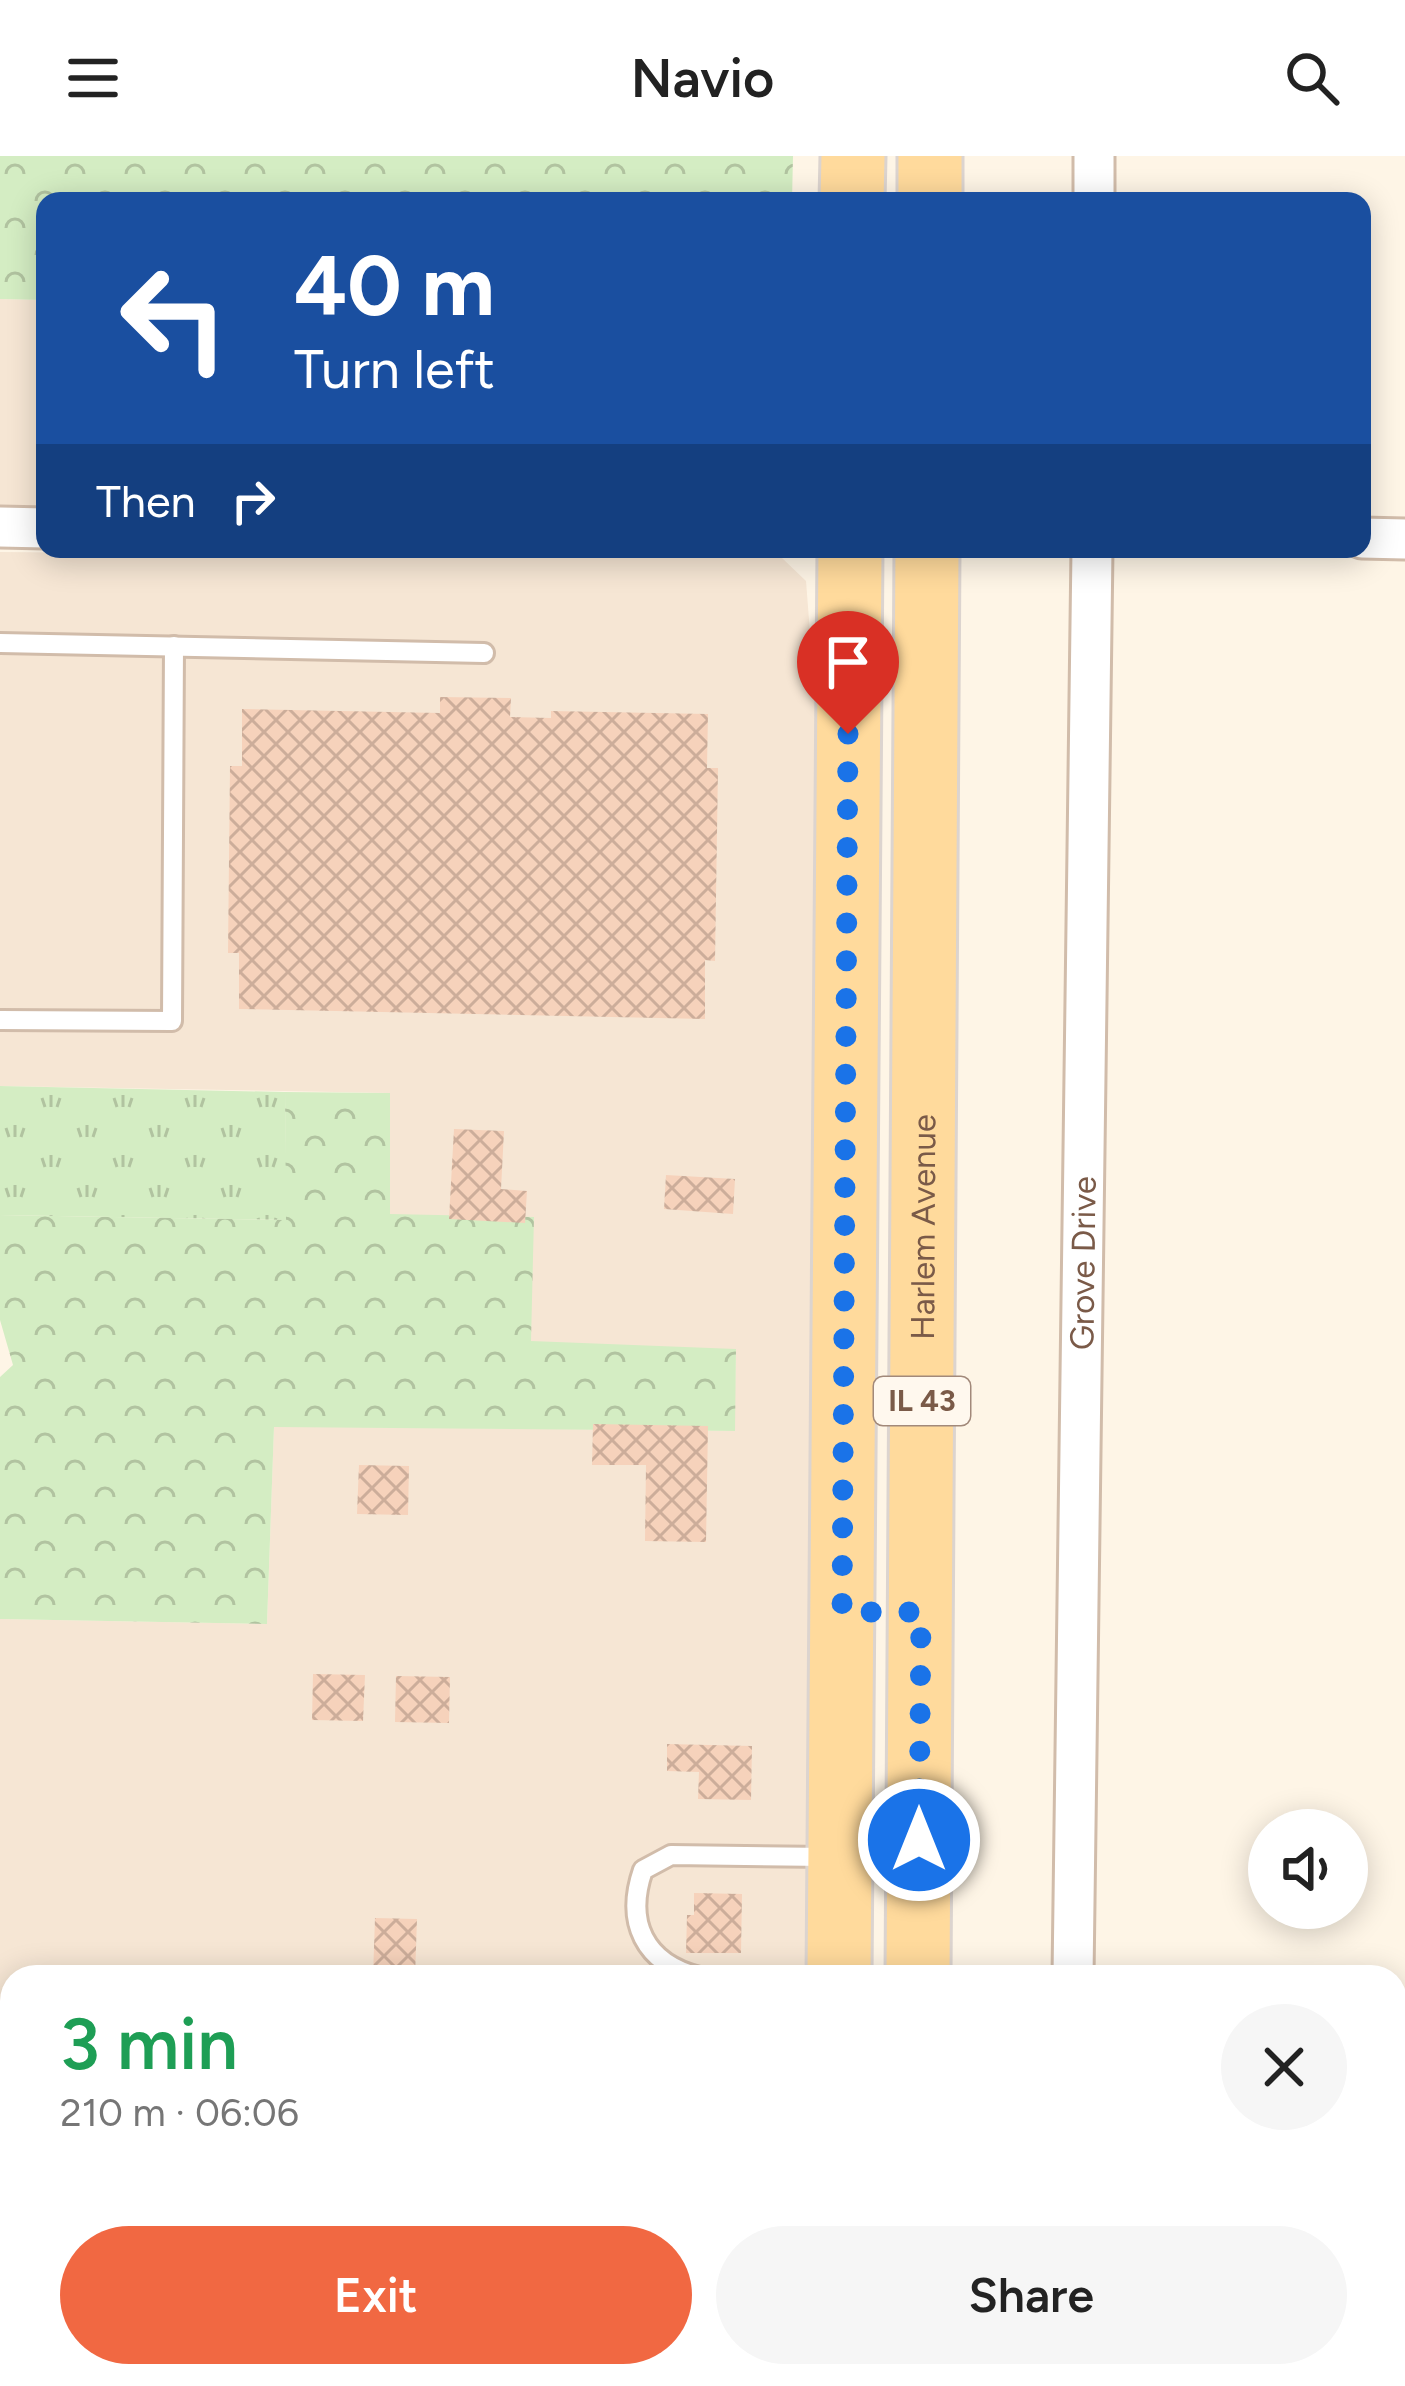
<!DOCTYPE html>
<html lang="en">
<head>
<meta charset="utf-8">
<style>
  :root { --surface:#fff; --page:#f6f6f6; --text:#222; --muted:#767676; --accent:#f16842 }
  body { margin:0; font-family:Figtree,sans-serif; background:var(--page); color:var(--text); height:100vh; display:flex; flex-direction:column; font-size:45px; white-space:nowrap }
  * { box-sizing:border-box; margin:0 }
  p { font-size:39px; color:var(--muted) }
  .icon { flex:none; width:66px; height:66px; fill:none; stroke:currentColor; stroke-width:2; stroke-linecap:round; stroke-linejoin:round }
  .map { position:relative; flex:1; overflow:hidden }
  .sheet { position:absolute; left:0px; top:1809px; width:1407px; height:423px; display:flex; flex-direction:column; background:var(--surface); border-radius:36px 36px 0 0; box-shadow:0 6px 30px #0003 }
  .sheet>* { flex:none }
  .guide { position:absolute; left:36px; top:36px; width:1335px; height:366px; border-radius:24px; box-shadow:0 6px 30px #0003; background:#1a4fa0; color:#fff; overflow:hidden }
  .buttons { position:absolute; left:1248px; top:1653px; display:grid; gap:24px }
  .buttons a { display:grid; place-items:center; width:120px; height:120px; border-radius:50%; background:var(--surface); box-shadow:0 6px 30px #0003; font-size:60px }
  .pin { position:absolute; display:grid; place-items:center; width:102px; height:102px; color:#fff; margin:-123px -51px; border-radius:50% 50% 50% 0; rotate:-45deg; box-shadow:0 0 12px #0007 }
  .pin .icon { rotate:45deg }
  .me { position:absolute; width:132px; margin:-66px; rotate:0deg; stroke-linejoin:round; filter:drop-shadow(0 0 9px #0008) }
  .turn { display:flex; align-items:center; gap:42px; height:252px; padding:0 60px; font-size:54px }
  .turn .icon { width:156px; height:156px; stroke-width:2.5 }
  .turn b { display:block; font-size:84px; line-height:102px }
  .then { display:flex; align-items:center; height:114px; padding:0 60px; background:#0003; gap:24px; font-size:45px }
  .round { display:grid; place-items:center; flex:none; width:126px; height:126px; border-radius:63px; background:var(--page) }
  .headline { display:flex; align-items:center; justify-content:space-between; height:204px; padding:0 60px }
  h1 { font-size:72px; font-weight:600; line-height:90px; color:#1e9e55 }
  .button { display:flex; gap:24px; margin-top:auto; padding:24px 60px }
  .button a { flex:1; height:138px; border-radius:72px; background:var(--accent); color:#fff; font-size:48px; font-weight:600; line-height:138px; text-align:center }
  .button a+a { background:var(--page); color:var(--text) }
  header { display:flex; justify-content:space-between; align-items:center; height:156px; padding:0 60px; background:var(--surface); font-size:54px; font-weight:600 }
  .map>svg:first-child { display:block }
</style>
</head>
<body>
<header><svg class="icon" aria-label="menu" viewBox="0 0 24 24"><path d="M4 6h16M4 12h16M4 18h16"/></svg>Navio<svg class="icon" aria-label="search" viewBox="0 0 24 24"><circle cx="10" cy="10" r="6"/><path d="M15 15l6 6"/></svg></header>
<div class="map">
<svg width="1405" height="2230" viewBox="0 0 1405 2230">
  <defs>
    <pattern id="grass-tufts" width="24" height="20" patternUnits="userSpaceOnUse" patternTransform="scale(3)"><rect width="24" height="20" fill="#d4edc3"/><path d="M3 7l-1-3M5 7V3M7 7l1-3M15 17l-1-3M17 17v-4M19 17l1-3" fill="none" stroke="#b1c3a0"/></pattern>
    <pattern id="forest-crowns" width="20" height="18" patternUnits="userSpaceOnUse" patternTransform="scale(3)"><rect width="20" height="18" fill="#d4edc3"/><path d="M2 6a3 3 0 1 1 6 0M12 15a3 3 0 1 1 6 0" fill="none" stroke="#b1c3a0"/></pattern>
    <pattern id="building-cross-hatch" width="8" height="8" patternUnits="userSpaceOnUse" patternTransform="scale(3)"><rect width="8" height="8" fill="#f6d2bb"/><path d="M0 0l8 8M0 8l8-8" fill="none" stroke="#ccad9a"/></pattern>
  </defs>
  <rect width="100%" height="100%" fill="#fef5e6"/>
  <g fill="#f6e6d4">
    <polygon points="0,143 45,144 45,350 0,350"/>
    <polygon points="0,396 782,402 806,425 810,477 831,600 815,1821 12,1821 12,2220 810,2220 810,2230 0,2230 0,1463 267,1468 274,1270 734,1275 736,1194 530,1186 390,1058 390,937 0,930"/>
  </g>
  <polygon fill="url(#grass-tufts)" points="0,930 285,936 287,1064 0,1059"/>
  <g fill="url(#forest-crowns)">
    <polygon points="0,0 793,0 792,45 45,45 45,144 0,143"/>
    <polygon points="285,936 390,937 390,1058 534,1061 531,1185 736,1193 735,1275 274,1271 267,1468 0,1463 0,1221 13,1209 0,1164 0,1059 286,1064"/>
  </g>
  <g fill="url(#building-cross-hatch)">
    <polygon points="440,541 511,542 510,561 551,562 551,555 708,558 707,612 718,612 715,805 705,804 705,863 239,853 239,797 228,797 230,610 242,610 242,553 440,557"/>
    <polygon points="454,973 504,975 501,1033 527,1035 525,1067 449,1063"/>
    <polygon points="666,1019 735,1023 733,1058 664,1053"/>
    <polygon points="593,1268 708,1270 706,1386 645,1385 646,1309 592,1309"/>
    <polygon points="359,1309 409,1310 408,1359 357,1358"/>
    <polygon points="313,1518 365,1519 363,1565 312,1564"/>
    <polygon points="396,1520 450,1521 449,1567 395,1566"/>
    <polygon points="667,1588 752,1590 751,1644 698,1643 699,1616 667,1615"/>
    <polygon points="694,1737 742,1738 741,1797 686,1797 687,1759 694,1759"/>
    <polygon points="375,1762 417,1763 415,1821 373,1821"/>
    <rect x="0" y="1920" width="12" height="52"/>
    <polygon points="0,2153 12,2153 12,2220 21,2220 21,2229 0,2228"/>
    <rect x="176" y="2220" width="81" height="8"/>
    <rect x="466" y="2220" width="82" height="10"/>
    <rect x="637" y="2220" width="94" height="10"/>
  </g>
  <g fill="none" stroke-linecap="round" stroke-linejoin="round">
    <defs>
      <g id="lane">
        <polyline points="0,487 484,497"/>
        <polyline points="0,864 172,865 174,490"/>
        <path d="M699 1821C644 1807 625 1766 643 1714L671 1699 828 1701"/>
      </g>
      <g id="street">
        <polyline points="1094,45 1094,0"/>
        <polyline points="0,371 45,372"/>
        <polyline points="1362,382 1405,383"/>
        <path id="s1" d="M1073 1821 1092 393"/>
        <polyline points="0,2081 12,2081"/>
        <polyline points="349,2230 349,2220"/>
        <polyline points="1067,2230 1067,2220"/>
      </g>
      <g id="primary">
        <polyline points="852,45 853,0"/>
        <polyline points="930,45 930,0"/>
        <polyline points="839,1821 850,393"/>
        <path id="s2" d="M918 1821 927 393"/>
        <polyline points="835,2230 835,2220"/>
        <polyline points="913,2230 914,2220"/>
      </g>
    </defs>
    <use href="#lane" stroke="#d1bcaa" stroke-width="24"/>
    <use href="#street" stroke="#d1bcaa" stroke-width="45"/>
    <use href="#primary" stroke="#dcd4cf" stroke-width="69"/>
    <use href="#lane" stroke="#fff" stroke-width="18"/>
    <use href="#street" stroke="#fff" stroke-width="39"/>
    <use href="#primary" stroke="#ffda9c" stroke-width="63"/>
  </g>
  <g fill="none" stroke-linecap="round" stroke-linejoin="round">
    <polyline stroke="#1a73e8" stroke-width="21" stroke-dasharray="0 37.8" points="848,578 842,1456 921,1456 919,1684"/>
  </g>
  <g text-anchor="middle" stroke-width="9" stroke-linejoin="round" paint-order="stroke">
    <rect fill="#fff8ee" stroke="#a2897a" stroke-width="3" x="874" y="1221" width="96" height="48" rx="9"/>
    <g font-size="30" font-weight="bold" fill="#7a5a48">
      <text x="922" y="1255">IL 43</text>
    </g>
    <g font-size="33" fill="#7a5a48" stroke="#fff8ee">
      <text dy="12" stroke="none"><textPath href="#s2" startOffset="750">Harlem Avenue</textPath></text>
      <text dy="12" stroke="none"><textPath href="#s1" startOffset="714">Grove Drive</textPath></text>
    </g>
  </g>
</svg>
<div class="buttons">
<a><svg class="icon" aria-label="sound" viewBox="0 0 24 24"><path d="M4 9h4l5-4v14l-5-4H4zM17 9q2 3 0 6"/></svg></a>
</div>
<div class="pin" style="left:848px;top:578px;background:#d93025"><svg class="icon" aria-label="arrive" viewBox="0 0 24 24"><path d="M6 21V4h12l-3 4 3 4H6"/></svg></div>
<svg class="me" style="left:919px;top:1684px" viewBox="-20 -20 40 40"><circle r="17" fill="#1a73e8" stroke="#fff" stroke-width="3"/><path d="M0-11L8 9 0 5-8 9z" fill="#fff"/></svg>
<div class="guide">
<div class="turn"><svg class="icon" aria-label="left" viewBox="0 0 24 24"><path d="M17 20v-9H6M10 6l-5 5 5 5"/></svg><div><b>40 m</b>Turn left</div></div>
<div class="then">Then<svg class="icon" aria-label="right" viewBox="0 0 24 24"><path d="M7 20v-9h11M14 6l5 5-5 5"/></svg></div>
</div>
<section class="sheet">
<div class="headline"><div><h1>3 min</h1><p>210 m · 06:06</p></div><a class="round"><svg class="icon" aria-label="close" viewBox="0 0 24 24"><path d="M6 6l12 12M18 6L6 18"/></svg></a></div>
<div class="button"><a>Exit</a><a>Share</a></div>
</section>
</div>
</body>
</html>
